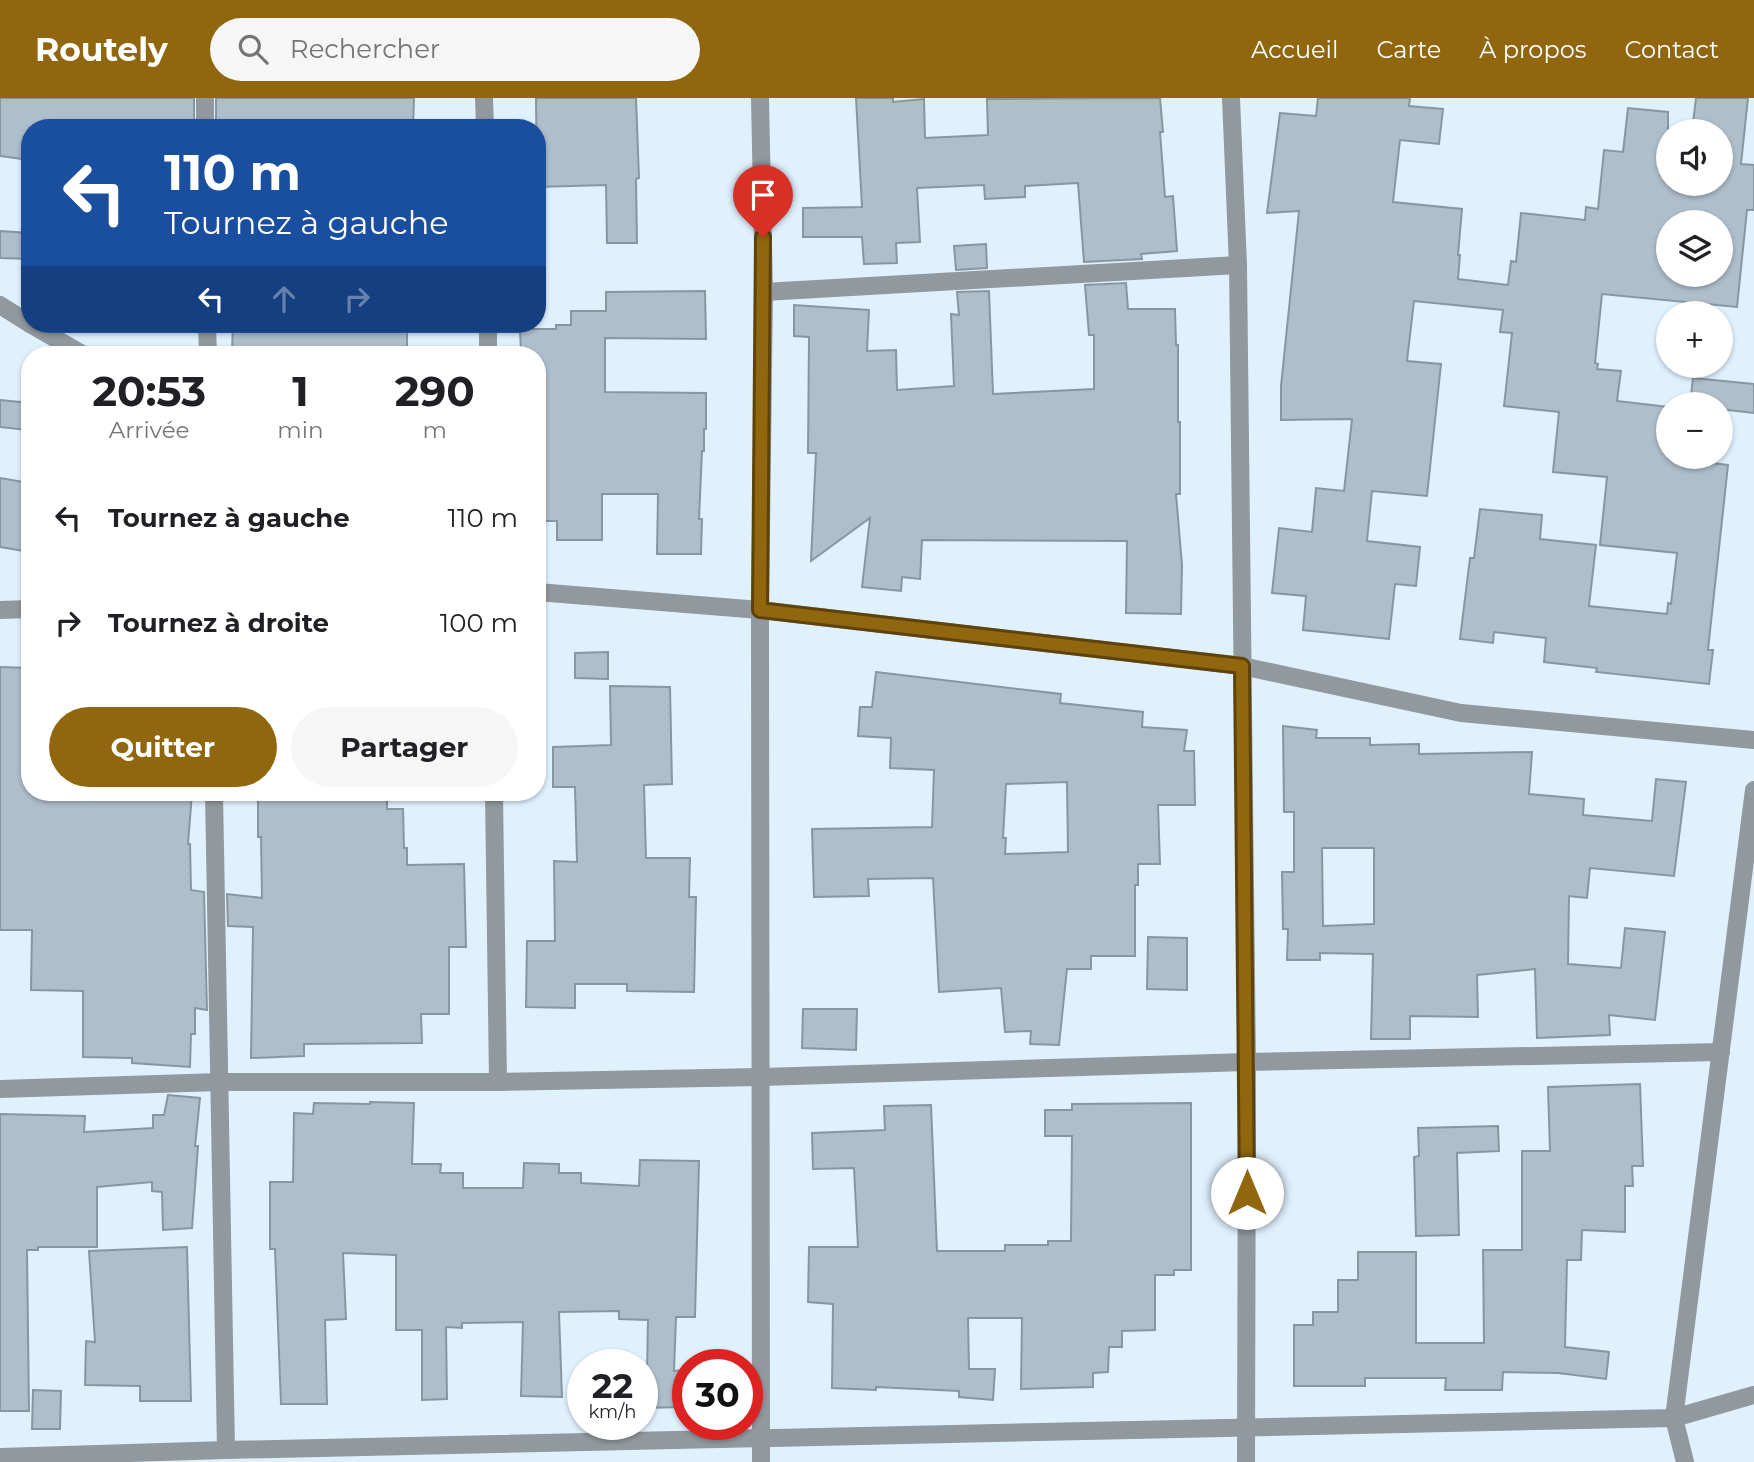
<!DOCTYPE html>
<html lang="fr">
<head>
<meta charset="utf-8">
<style>
  :root { --surface:#fff; --page:#f6f6f6; --text:#202124; --muted:#757577; --accent:#90660e }
  body { margin:0; font-family:Montserrat,sans-serif; background:var(--page); color:var(--text); height:100vh; display:flex; flex-direction:column; font-size:26px; white-space:nowrap }
  * { box-sizing:border-box; margin:0 }
  p { font-size:23px; color:var(--muted) }
  .icon { flex:none; width:38px; height:38px; fill:none; stroke:currentColor; stroke-width:2; stroke-linecap:round; stroke-linejoin:round }
  .map { position:relative; flex:1; overflow:hidden }
  .side { position:absolute; left:21px; top:248px; width:525px; height:455px; display:flex; flex-direction:column; background:var(--surface); border-radius:28px; box-shadow:0 2px 5px #0004 }
  .side>* { flex:none }
  .hud { position:absolute; left:21px; top:21px; width:525px; height:214px; border-radius:28px; box-shadow:0 2px 5px #0004; background:#1a4fa0; color:#fff; overflow:hidden }
  .tools { position:absolute; left:1656px; top:21px; display:grid; gap:14px }
  .tools a { display:grid; place-items:center; width:77px; height:77px; border-radius:50%; background:var(--surface); box-shadow:0 2px 5px #0004; font-size:35px }
  .speed { position:absolute; left:567px; top:1251px; display:flex; gap:14px; font-size:35px; font-weight:700; text-align:center }
  .speed>* { display:grid; place-content:center; width:91px; height:91px; border-radius:50%; background:var(--surface); box-shadow:0 2px 5px #0004; line-height:1 }
  .speed small { font-size:18px; font-weight:400 }
  .speed .limit { border:10px solid #d22; background:#fff; color:#111 }
  .pin { position:absolute; display:grid; place-items:center; width:60px; height:60px; color:#fff; margin:-72px -30px; border-radius:50% 50% 50% 0; rotate:-45deg; box-shadow:0 0 7px #0007 }
  .pin .icon { rotate:45deg }
  .me { position:absolute; width:77px; margin:-38px; rotate:0deg; stroke-linejoin:round; filter:drop-shadow(0 0 5px #0008) }
  .turn { display:flex; align-items:center; gap:24px; height:147px; padding:0 28px; font-size:32px }
  .turn .icon { width:91px; height:91px; stroke-width:2.5 }
  .turn b { display:block; font-size:49px; line-height:60px }
  .lanes { display:flex; align-items:center; height:66px; padding:0 28px; background:#0003; justify-content:center; gap:35px; direction:ltr }
  .lanes .off { opacity:.35 }
  .eta { display:flex; justify-content:space-evenly; align-items:center; height:119px; text-align:center }
  .eta b { font-size:42px; font-weight:700; line-height:49px }
  .button { display:flex; gap:14px; margin-top:auto; padding:14px 28px }
  .button a { flex:1; height:80px; border-radius:42px; background:var(--accent); color:#fff; font-size:28px; font-weight:700; line-height:80px; text-align:center }
  .button a+a { background:var(--page); color:var(--text) }
  ul { padding:0; list-style:none }
  li { display:flex; align-items:center; gap:21px; height:105px; padding:0 28px }
  li div { flex:1 }
  li b { display:block; font-size:26px }
  li em { font-style:normal }
  header { display:flex; align-items:center; gap:42px; box-sizing:border-box; height:98px; padding:0 35px; background:var(--accent); color:#fff }
  header strong { font-size:33px }
  nav { display:flex; gap:38px; margin-inline-start:auto; font-size:24px }
  .search { width:490px; height:63px; background:var(--page); display:flex; align-items:center; gap:18px; box-sizing:border-box; padding:0 24px; border-radius:38px; color:var(--muted); font-size:26px }
  .map>svg:first-child { display:block }
</style>
</head>
<body>
<header>
<strong>Routely</strong>
<div class="search"><svg class="icon" aria-label="search" viewBox="0 0 24 24"><circle cx="10" cy="10" r="6"/><path d="M15 15l6 6"/></svg>Rechercher</div>
<nav><a>Accueil</a><a>Carte</a><a>À propos</a><a>Contact</a></nav>
</header>
<div class="map">
<svg width="1754" height="1364" viewBox="0 0 1754 1364">
  <rect width="100%" height="100%" fill="#e0f1fe"/>
  <g fill="#aebecb" stroke="#8696a2" stroke-width="2" fill-rule="evenodd">
    <polygon points="0,0 194,0 194,30 30,30 30,62 0,58"/>
    <polygon points="216,0 414,0 413,30 216,30"/>
    <polygon points="536,0 636,0 639,80 636,81 637,145 607,145 606,87 537,89"/>
    <polygon points="856,0 893,0 893,4 924,1 925,40 988,37 987,1 1160,0 1163,34 1160,34 1165,99 1173,98 1177,153 1141,156 1142,161 1084,164 1078,85 1025,88 1025,99 985,101 984,87 917,90 920,144 896,145 897,165 864,166 862,139 803,139 803,110 862,109"/>
    <path d="M1318 0H1410L1409 8 1443 11 1439 46 1400 42 1393 104 1462 111 1458 157H1460L1458 181 1508 187 1511 163 1516 164 1521 115 1585 122 1586 109 1598 111 1604 52 1623 54 1628 10 1668 14V86H1720V33H1692L1696 0H1748L1741 66 1754 67V112H1747L1737 209 1602 196 1595 265 1598 266 1597 271 1621 273 1617 303 1668 309V360L1728 367 1708 552H1713L1709 586 1596 574 1597 570 1544 564 1546 540 1494 534 1493 545 1460 541 1470 460H1474L1480 411 1542 417 1540 441 1596 447 1589 508 1667 516 1668 505 1671 506 1677 455 1600 447 1607 379 1553 374 1559 314 1504 308 1512 235 1500 234 1503 212 1414 203 1407 263 1441 266 1427 398 1372 393 1367 443 1420 449 1416 488 1395 486 1389 541 1303 532 1306 498 1272 495 1279 430 1312 434 1316 390 1344 393 1352 321 1281 322V288L1299 113 1267 115 1280 15 1316 18ZM1668 124H1720V177H1668Z"/>
    <polygon points="0,133 30,135 30,161 0,160"/>
    <polygon points="986,146 987,170 956,172 954,148"/>
    <polygon points="1126,185 1128,211 1175,211 1176,247 1178,247 1178,324 1180,324 1180,396 1176,396 1182,467 1181,516 1126,515 1127,443 922,442 920,481 902,479 901,493 862,489 870,420 811,463 816,355 808,355 809,239 794,238 794,207 869,212 867,253 896,252 897,292 954,288 951,216 959,217 957,194 989,193 993,296 1094,291 1094,237 1089,237 1085,187"/>
    <polygon points="705,193 706,241 605,240 605,294 706,295 706,331 704,331 704,353 702,353 699,421 702,421 701,456 657,456 658,396 602,396 602,442 557,442 557,423 544,423 544,383 537,383 537,257 521,257 520,231 556,231 556,227 571,227 571,213 606,213 606,194"/>
    <polygon points="233,226 407,226 407,257 254,257 254,254 232,253"/>
    <polygon points="1693,280 1754,286 1754,315 1720,311 1720,306 1690,306"/>
    <polygon points="0,302 30,305 27,332 0,329"/>
    <polygon points="0,380 30,385 30,454 0,449"/>
    <polygon points="608,554 608,581 575,580 575,555"/>
    <polygon points="0,569 30,570 26,634 30,634 30,695 192,695 188,746 190,746 191,792 204,794 207,912 195,910 195,936 191,936 190,969 132,965 132,960 83,959 83,893 31,892 32,832 0,832"/>
    <path d="M876 574 1061 596 1060 605 1143 614 1142 629 1187 632 1184 653H1194L1195 707H1158L1160 766H1138V787H1135V858H1091V871H1067L1059 947 1030 946 1031 933 1005 934 1001 890 939 894 933 780 868 781 869 798 814 799 812 731 932 729 934 672 890 670 891 640 858 638 860 609H872ZM1067 684 1068 754 1005 756 1006 740H1003L1006 686Z"/>
    <polygon points="610,588 670,589 672,686 644,687 646,760 690,760 689,799 696,799 694,894 627,893 627,886 575,886 575,910 526,909 527,843 555,843 554,763 577,764 575,689 553,689 553,649 611,647"/>
    <path d="M1283 628 1317 632 1316 640H1370V647L1419 646V656L1532 654 1529 696 1584 701 1583 717 1652 723 1656 681 1686 684 1674 778 1590 770 1587 800 1569 798 1568 866 1621 870 1625 830 1665 834 1655 922 1609 917 1610 937 1537 940 1535 871 1477 877 1478 919 1410 918V941H1371L1373 856 1320 855V862H1287L1288 831H1283L1282 774H1294V714H1284ZM1322 750H1374V826L1323 828Z"/>
    <polygon points="258,695 387,695 387,711 403,711 404,750 407,750 407,767 464,766 466,849 449,849 449,916 421,916 422,945 304,946 304,958 251,960 253,829 228,828 227,796 262,800 261,739 258,739"/>
    <polygon points="1148,839 1187,840 1187,892 1147,891"/>
    <polygon points="803,911 857,911 856,952 802,950"/>
    <polygon points="1640,986 1643,1068 1632,1068 1633,1088 1625,1088 1625,1134 1582,1132 1581,1162 1567,1162 1565,1249 1609,1254 1606,1281 1558,1275 1503,1274 1502,1292 1445,1292 1446,1280 1365,1280 1365,1288 1294,1288 1294,1227 1313,1227 1313,1214 1338,1214 1338,1182 1358,1182 1358,1154 1416,1154 1416,1245 1484,1245 1483,1152 1522,1152 1522,1053 1550,1053 1548,989"/>
    <polygon points="168,997 200,1000 195,1048 198,1048 192,1130 163,1132 162,1094 152,1093 152,1084 97,1089 97,1149 38,1149 38,1152 27,1152 29,1313 0,1313 0,1016 85,1018 84,1034 153,1030 153,1017 164,1017"/>
    <polygon points="370,1004 414,1005 412,1066 441,1066 440,1075 463,1075 463,1090 523,1090 524,1065 559,1066 559,1075 581,1075 581,1085 639,1088 640,1062 699,1063 695,1219 676,1219 674,1273 683,1272 683,1309 642,1310 642,1273 647,1273 648,1222 619,1221 619,1213 559,1214 562,1299 521,1298 523,1224 462,1225 462,1230 446,1229 447,1301 422,1302 422,1232 396,1232 396,1157 343,1155 346,1221 325,1222 327,1306 281,1306 275,1151 270,1151 270,1084 293,1084 294,1015 313,1016 314,1005 370,1006"/>
    <polygon points="1191,1005 1191,1172 1174,1172 1174,1177 1155,1177 1155,1232 1122,1233 1122,1249 1109,1249 1108,1274 1093,1275 1093,1289 1021,1291 1022,1220 968,1220 969,1271 995,1271 993,1302 959,1299 959,1293 876,1289 876,1292 832,1290 833,1206 808,1204 809,1149 858,1149 854,1070 813,1071 812,1035 885,1032 884,1008 931,1007 937,1153 1005,1153 1005,1147 1048,1147 1048,1143 1071,1143 1072,1038 1045,1038 1045,1012 1072,1012 1072,1006"/>
    <polygon points="1498,1028 1499,1053 1457,1055 1459,1137 1416,1138 1414,1059 1419,1058 1418,1030"/>
    <polygon points="187,1149 191,1303 140,1303 140,1288 85,1287 86,1243 95,1244 89,1153"/>
    <polygon points="33,1292 61,1293 60,1331 32,1331"/>
  </g>
  <g fill="none" stroke-linecap="round" stroke-linejoin="round">
    <g stroke="#91989e" stroke-width="18">
      <polyline points="205,0 205,30"/>
      <polyline points="484,0 485,30"/>
      <polyline points="760,0 764,194 760,512 761,1364"/>
      <polyline points="1231,0 1238,167 1247,964 1246,1364"/>
      <polyline points="764,194 1238,167"/>
      <polyline points="0,207 30,226"/>
      <polyline points="30,226 84,257"/>
      <polyline points="207,226 208,257"/>
      <polyline points="488,226 488,257"/>
      <polyline points="537,494 760,512 1242,568 1461,615 1754,642"/>
      <polyline points="0,512 30,511"/>
      <polyline points="214,695 226,1352"/>
      <polyline points="494,695 498,984"/>
      <polyline points="0,991 220,984 498,984 760,979 1247,964 1721,954"/>
      <polyline points="0,1359 226,1352 1674,1320 1754,1297"/>
      <polyline points="1685,1364 1674,1320 1754,692"/>
    </g>
  </g>
  <g fill="none" stroke-linecap="round" stroke-linejoin="round">
    <defs>
      <polyline id="route" points="763,139 760,512 1242,568 1247,1095"/>
    </defs>
    <use href="#route" stroke="#5e4209" stroke-width="18"/>
    <use href="#route" stroke="#90660e" stroke-width="12"/>
  </g>
</svg>
<div class="tools">
<a><svg class="icon" aria-label="sound" viewBox="0 0 24 24"><path d="M4 9h4l5-4v14l-5-4H4zM17 9q2 3 0 6"/></svg></a>
<a><svg class="icon" aria-label="layers" viewBox="0 0 24 24"><path d="M12 4l9 5-9 5-9-5zM3 14l9 5 9-5"/></svg></a>
<a>+</a>
<a>−</a>
</div>
<div class="speed"><div>22<small>km/h</small></div><div class="limit">30</div></div>
<div class="pin" style="left:763px;top:139px;background:#d93025"><svg class="icon" aria-label="arrive" viewBox="0 0 24 24"><path d="M6 21V4h12l-3 4 3 4H6"/></svg></div>
<svg class="me" style="left:1247px;top:1095px" viewBox="-20 -20 40 40"><circle r="19" fill="#fff"/><path d="M0-13L10 11 0 6-10 11z" fill="#90660e"/></svg>
<div class="hud">
<div class="turn"><svg class="icon" aria-label="left" viewBox="0 0 24 24"><path d="M17 20v-9H6M10 6l-5 5 5 5"/></svg><div><b>110 m</b>Tournez à gauche</div></div>
<div class="lanes"><svg class="icon" aria-label="left" viewBox="0 0 24 24"><path d="M17 20v-9H6M10 6l-5 5 5 5"/></svg><svg class="icon off" aria-label="ahead" viewBox="0 0 24 24"><path d="M12 20V5M6 11l6-6 6 6"/></svg><svg class="icon off" aria-label="right" viewBox="0 0 24 24"><path d="M7 20v-9h11M14 6l5 5-5 5"/></svg></div>
</div>
<section class="side">
<div class="eta">
<div><b>20:53</b><p>Arrivée</p></div>
<div><b>1</b><p>min</p></div>
<div><b>290</b><p>m</p></div>
</div>
<ul>
<li><svg class="icon" aria-label="left" viewBox="0 0 24 24"><path d="M17 20v-9H6M10 6l-5 5 5 5"/></svg><div><b>Tournez à gauche</b></div><em>110 m</em></li>
<li><svg class="icon" aria-label="right" viewBox="0 0 24 24"><path d="M7 20v-9h11M14 6l5 5-5 5"/></svg><div><b>Tournez à droite</b></div><em>100 m</em></li>
</ul>
<div class="button"><a>Quitter</a><a>Partager</a></div>
</section>
</div>
</body>
</html>
